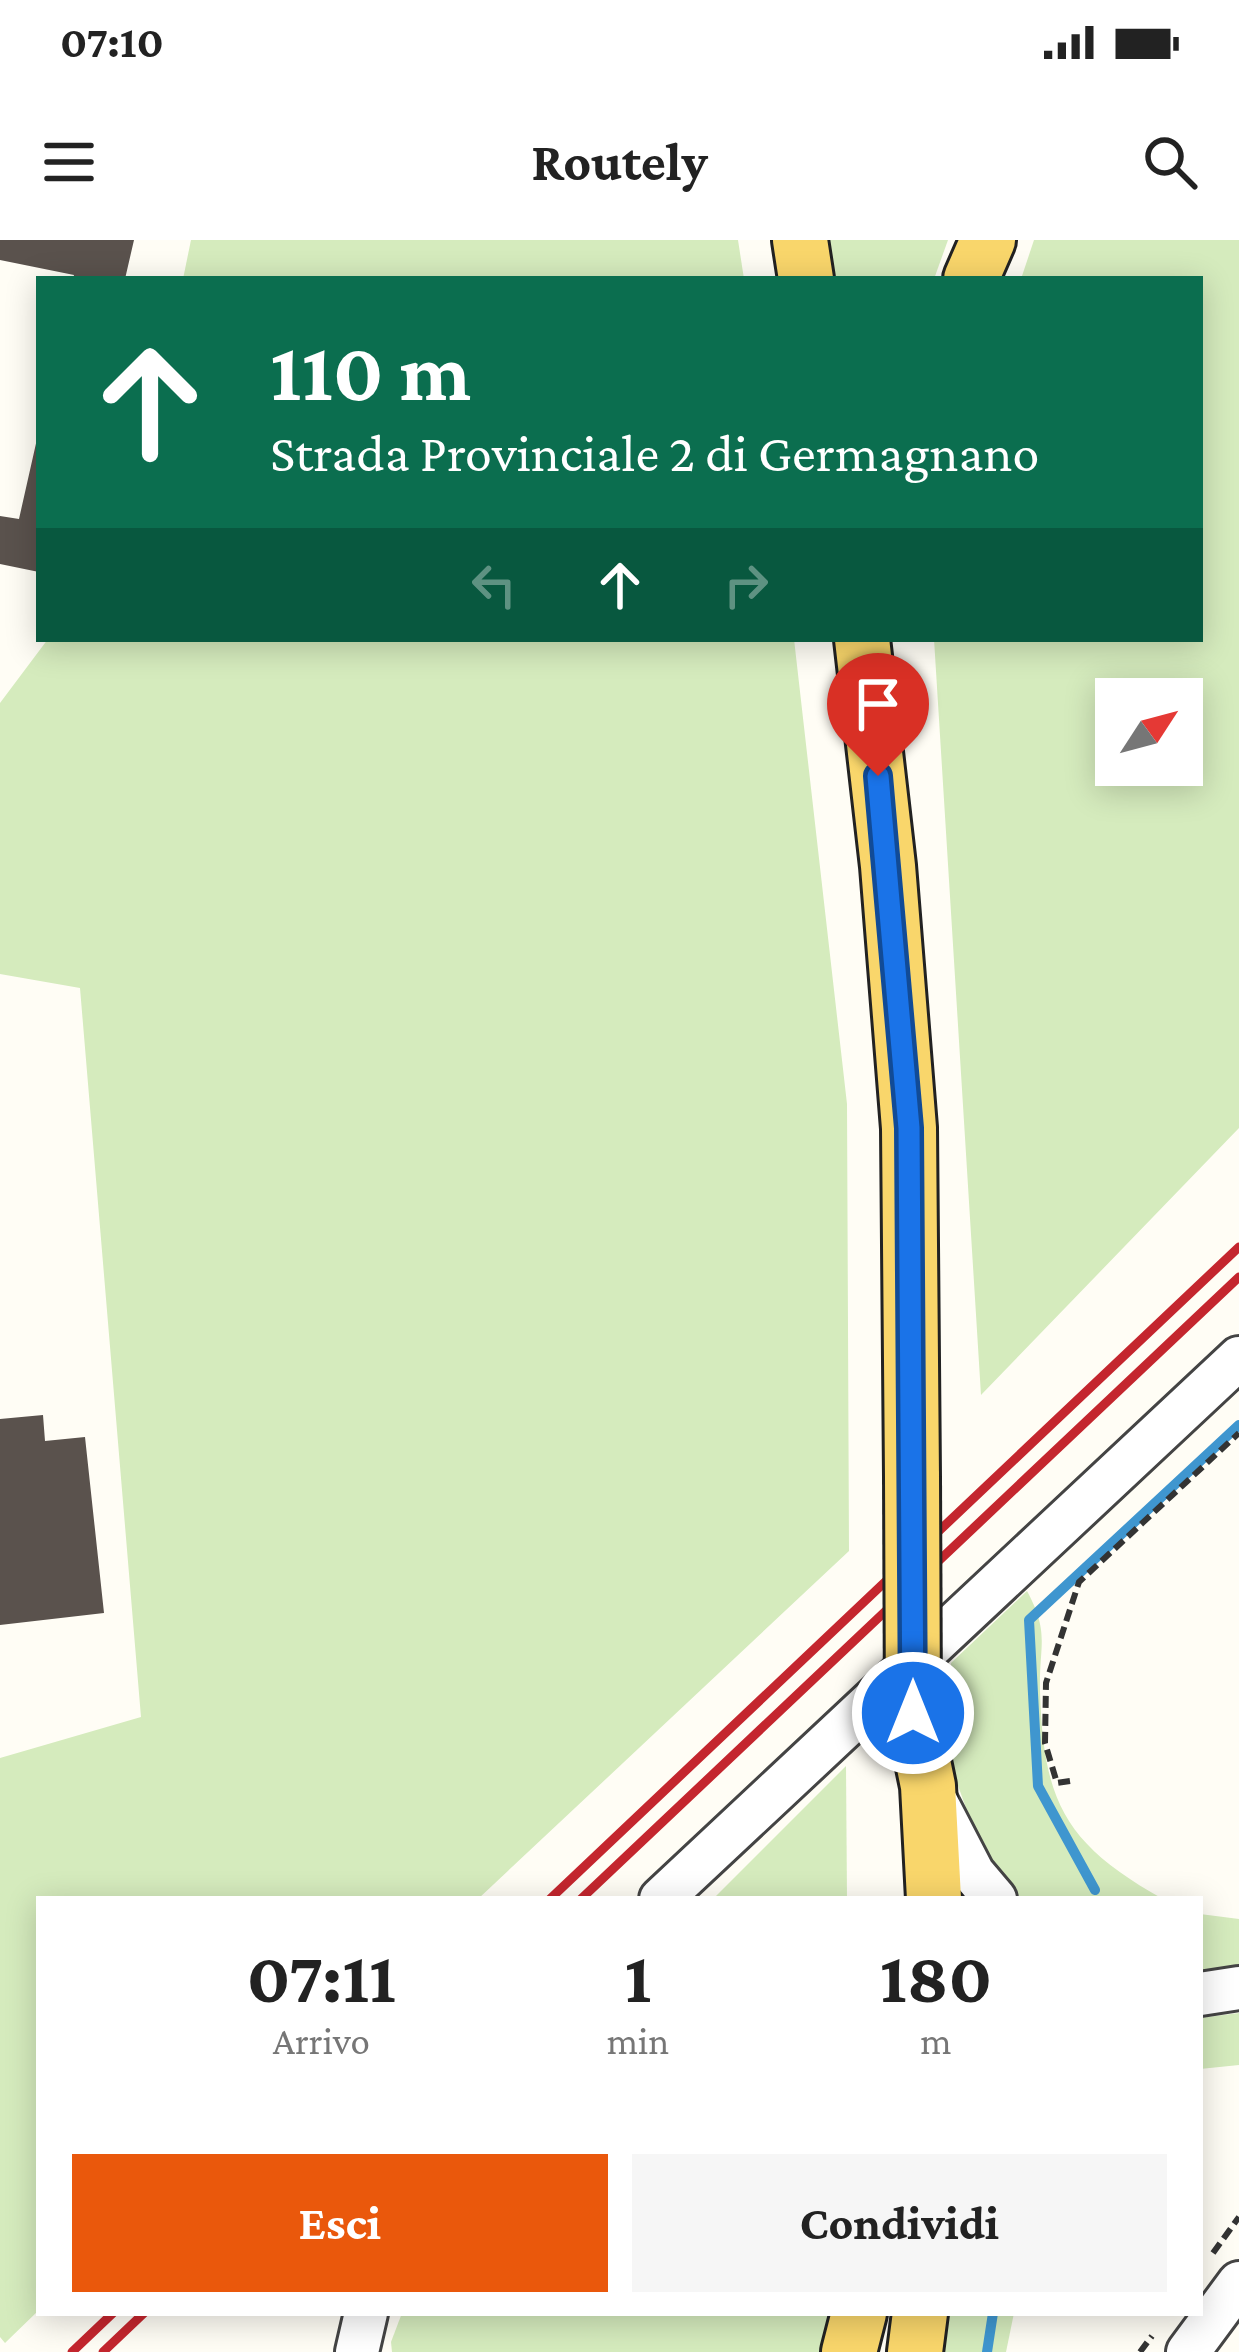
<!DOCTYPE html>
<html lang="it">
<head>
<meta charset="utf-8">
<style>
  :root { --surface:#fff; --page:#f6f6f6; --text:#222; --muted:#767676; --accent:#ea580c }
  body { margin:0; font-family:"Crimson Pro",serif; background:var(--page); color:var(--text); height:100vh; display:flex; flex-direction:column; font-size:45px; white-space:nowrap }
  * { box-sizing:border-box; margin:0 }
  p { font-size:39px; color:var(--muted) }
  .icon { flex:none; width:66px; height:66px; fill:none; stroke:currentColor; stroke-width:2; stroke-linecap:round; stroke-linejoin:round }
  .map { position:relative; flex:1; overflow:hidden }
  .panel { position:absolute; left:36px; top:1656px; width:1167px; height:420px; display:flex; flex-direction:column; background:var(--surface); border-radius:0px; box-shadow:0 6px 30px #0003 }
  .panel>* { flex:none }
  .banner { position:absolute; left:36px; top:36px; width:1167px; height:366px; border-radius:0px; box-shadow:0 6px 30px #0003; background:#0b6e4f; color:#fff; overflow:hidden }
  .needle { width:78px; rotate:54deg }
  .controls { position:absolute; left:1095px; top:438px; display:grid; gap:24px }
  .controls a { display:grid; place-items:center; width:108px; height:108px; border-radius:0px; background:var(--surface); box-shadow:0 6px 30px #0003; font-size:60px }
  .pin { position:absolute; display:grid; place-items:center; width:102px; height:102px; color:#fff; margin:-123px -51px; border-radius:50% 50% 50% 0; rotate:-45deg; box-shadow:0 0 12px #0007 }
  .pin .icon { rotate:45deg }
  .me { position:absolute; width:132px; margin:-66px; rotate:0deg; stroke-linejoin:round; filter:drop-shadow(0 0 9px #0008) }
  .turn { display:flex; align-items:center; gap:42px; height:252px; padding:0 36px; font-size:54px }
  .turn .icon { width:156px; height:156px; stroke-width:2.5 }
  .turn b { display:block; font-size:84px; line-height:102px }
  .lanes { display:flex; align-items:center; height:114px; padding:0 36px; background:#0003; justify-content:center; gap:60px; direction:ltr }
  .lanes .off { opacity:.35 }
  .eta { display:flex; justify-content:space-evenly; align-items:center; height:204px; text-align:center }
  .eta b { font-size:72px; font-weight:700; line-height:84px }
  .action { display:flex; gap:24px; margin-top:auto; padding:24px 36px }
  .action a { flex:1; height:138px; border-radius:0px; background:var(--accent); color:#fff; font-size:48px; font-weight:700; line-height:138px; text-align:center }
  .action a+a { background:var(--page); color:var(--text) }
  .status { display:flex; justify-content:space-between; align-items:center; height:84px; padding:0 60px; background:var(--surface); direction:ltr }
  .status svg { height:33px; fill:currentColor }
  header { display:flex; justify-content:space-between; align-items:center; height:156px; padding:0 36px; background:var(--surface); font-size:54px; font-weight:700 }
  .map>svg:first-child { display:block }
</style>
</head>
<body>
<div class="status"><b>07:10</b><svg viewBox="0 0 49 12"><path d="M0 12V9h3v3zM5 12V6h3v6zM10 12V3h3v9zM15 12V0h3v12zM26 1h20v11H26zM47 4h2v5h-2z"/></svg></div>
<header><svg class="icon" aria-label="menu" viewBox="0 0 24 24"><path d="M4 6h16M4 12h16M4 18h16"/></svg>Routely<svg class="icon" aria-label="search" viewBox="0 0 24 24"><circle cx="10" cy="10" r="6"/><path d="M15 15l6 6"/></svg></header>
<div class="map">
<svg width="1239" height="2112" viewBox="0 0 1239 2112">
  <rect width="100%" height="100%" fill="#fffdf5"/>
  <g fill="#d5ebbd" fill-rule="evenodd">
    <polygon points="191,0 738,0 744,39 183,39"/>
    <polygon points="823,0 948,0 934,39 829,39"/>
    <path d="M1034 0H1239V888L981 1155 934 399H1200V39H1021ZM1116 459H1182V525H1116Z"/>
    <polygon points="48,399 794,399 847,864 849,1311 478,1659 39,1659 39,2070 5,2103 0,2097 0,1518 141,1477 80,748 0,734 0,463"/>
    <path d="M1027 1351C1050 1394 1039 1404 1040 1450 1043 1562 1065 1604 1163 1659H1022L984 1618 952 1529 951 1423Z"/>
    <polygon points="846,1526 847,1659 713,1659"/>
    <polygon points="1200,1674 1239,1679 1239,1727 1200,1733"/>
    <polygon points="1239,1773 1239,1825 1200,1829 1200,1778"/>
    <polygon points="402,2073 828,2073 822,2112 392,2112 391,2102"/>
    <polygon points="944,2073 1014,2073 1006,2112 940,2112"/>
  </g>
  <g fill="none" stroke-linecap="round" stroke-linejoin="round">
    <g stroke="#3f96cf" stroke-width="10">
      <polyline points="1095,1650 1038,1546 1029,1380 1239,1185"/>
      <polyline points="987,2112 993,2073"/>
    </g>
  </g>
  <g fill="#5a524d">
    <polygon points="0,0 134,0 125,39 73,39 74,35 0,20"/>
    <polygon points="37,199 39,199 39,332 0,324 0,276 19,279"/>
    <polygon points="43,1175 45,1201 85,1197 104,1373 0,1385 0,1179"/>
  </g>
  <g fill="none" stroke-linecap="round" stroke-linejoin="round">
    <defs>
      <g id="minor">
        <polyline points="931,1552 973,1633 995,1659"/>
        <polyline points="661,1659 1239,1118"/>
        <polyline points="1200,1754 1239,1748"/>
        <polyline points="357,2112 366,2073"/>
        <polyline points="1188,2112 1239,2043"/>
      </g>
      <g id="major">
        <polyline points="800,0 806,39"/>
        <polyline points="971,39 988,0"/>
        <polyline points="862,399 888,626 909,888 912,1237"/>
        <polyline points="913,1473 928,1546 934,1659"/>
        <polyline points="849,2112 859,2073"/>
        <polyline points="915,2112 920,2073"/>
      </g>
    </defs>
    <use href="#minor" stroke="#444" stroke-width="48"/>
    <use href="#major" stroke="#222" stroke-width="60"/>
    <g stroke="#333" stroke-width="6" stroke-dasharray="12 6" stroke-linecap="butt">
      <polyline points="1070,1541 1057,1543 1045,1503 1046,1443 1079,1342 1239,1193"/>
      <polyline points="1213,2013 1239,1977"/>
      <polyline points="1140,2112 1152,2096"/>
    </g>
    <use href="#minor" stroke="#fff" stroke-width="42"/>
    <use href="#major" stroke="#f9d66b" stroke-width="54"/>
    <g stroke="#c4262e" stroke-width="9">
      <polyline points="550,1659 1239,1007"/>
      <polyline points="581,1659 1239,1037"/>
      <polyline points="72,2112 113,2073"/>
      <polyline points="103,2112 144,2073"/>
    </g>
    <defs>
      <polyline id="major-bridge" points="912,1237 913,1473"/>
    </defs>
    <use href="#major-bridge" stroke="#222" stroke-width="60" stroke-linecap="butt"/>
    <use href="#major-bridge" stroke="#f9d66b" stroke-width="54"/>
  </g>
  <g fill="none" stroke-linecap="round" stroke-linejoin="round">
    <defs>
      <polyline id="route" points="878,536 909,888 913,1473"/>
    </defs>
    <use href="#route" stroke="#114b97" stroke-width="30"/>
    <use href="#route" stroke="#1a73e8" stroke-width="21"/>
  </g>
</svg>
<div class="controls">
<a><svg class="needle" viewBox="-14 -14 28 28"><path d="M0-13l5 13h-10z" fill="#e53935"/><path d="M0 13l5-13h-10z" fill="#767676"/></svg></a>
</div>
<div class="pin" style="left:878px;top:536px;background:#d93025"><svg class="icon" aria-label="arrive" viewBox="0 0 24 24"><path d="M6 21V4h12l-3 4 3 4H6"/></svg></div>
<svg class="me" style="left:913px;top:1473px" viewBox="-20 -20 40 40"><circle r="17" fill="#1a73e8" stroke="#fff" stroke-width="3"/><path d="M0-11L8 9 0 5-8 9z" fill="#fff"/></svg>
<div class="banner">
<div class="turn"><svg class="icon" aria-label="ahead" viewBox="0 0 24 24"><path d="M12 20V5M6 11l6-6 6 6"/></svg><div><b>110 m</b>Strada Provinciale 2 di Germagnano</div></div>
<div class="lanes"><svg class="icon off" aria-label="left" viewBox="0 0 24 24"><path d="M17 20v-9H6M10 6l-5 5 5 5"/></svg><svg class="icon" aria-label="ahead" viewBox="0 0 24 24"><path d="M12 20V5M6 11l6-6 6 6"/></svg><svg class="icon off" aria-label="right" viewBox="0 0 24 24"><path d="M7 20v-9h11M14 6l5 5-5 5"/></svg></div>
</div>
<section class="panel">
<div class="eta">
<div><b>07:11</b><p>Arrivo</p></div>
<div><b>1</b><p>min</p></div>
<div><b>180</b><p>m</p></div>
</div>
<div class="action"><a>Esci</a><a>Condividi</a></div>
</section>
</div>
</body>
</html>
